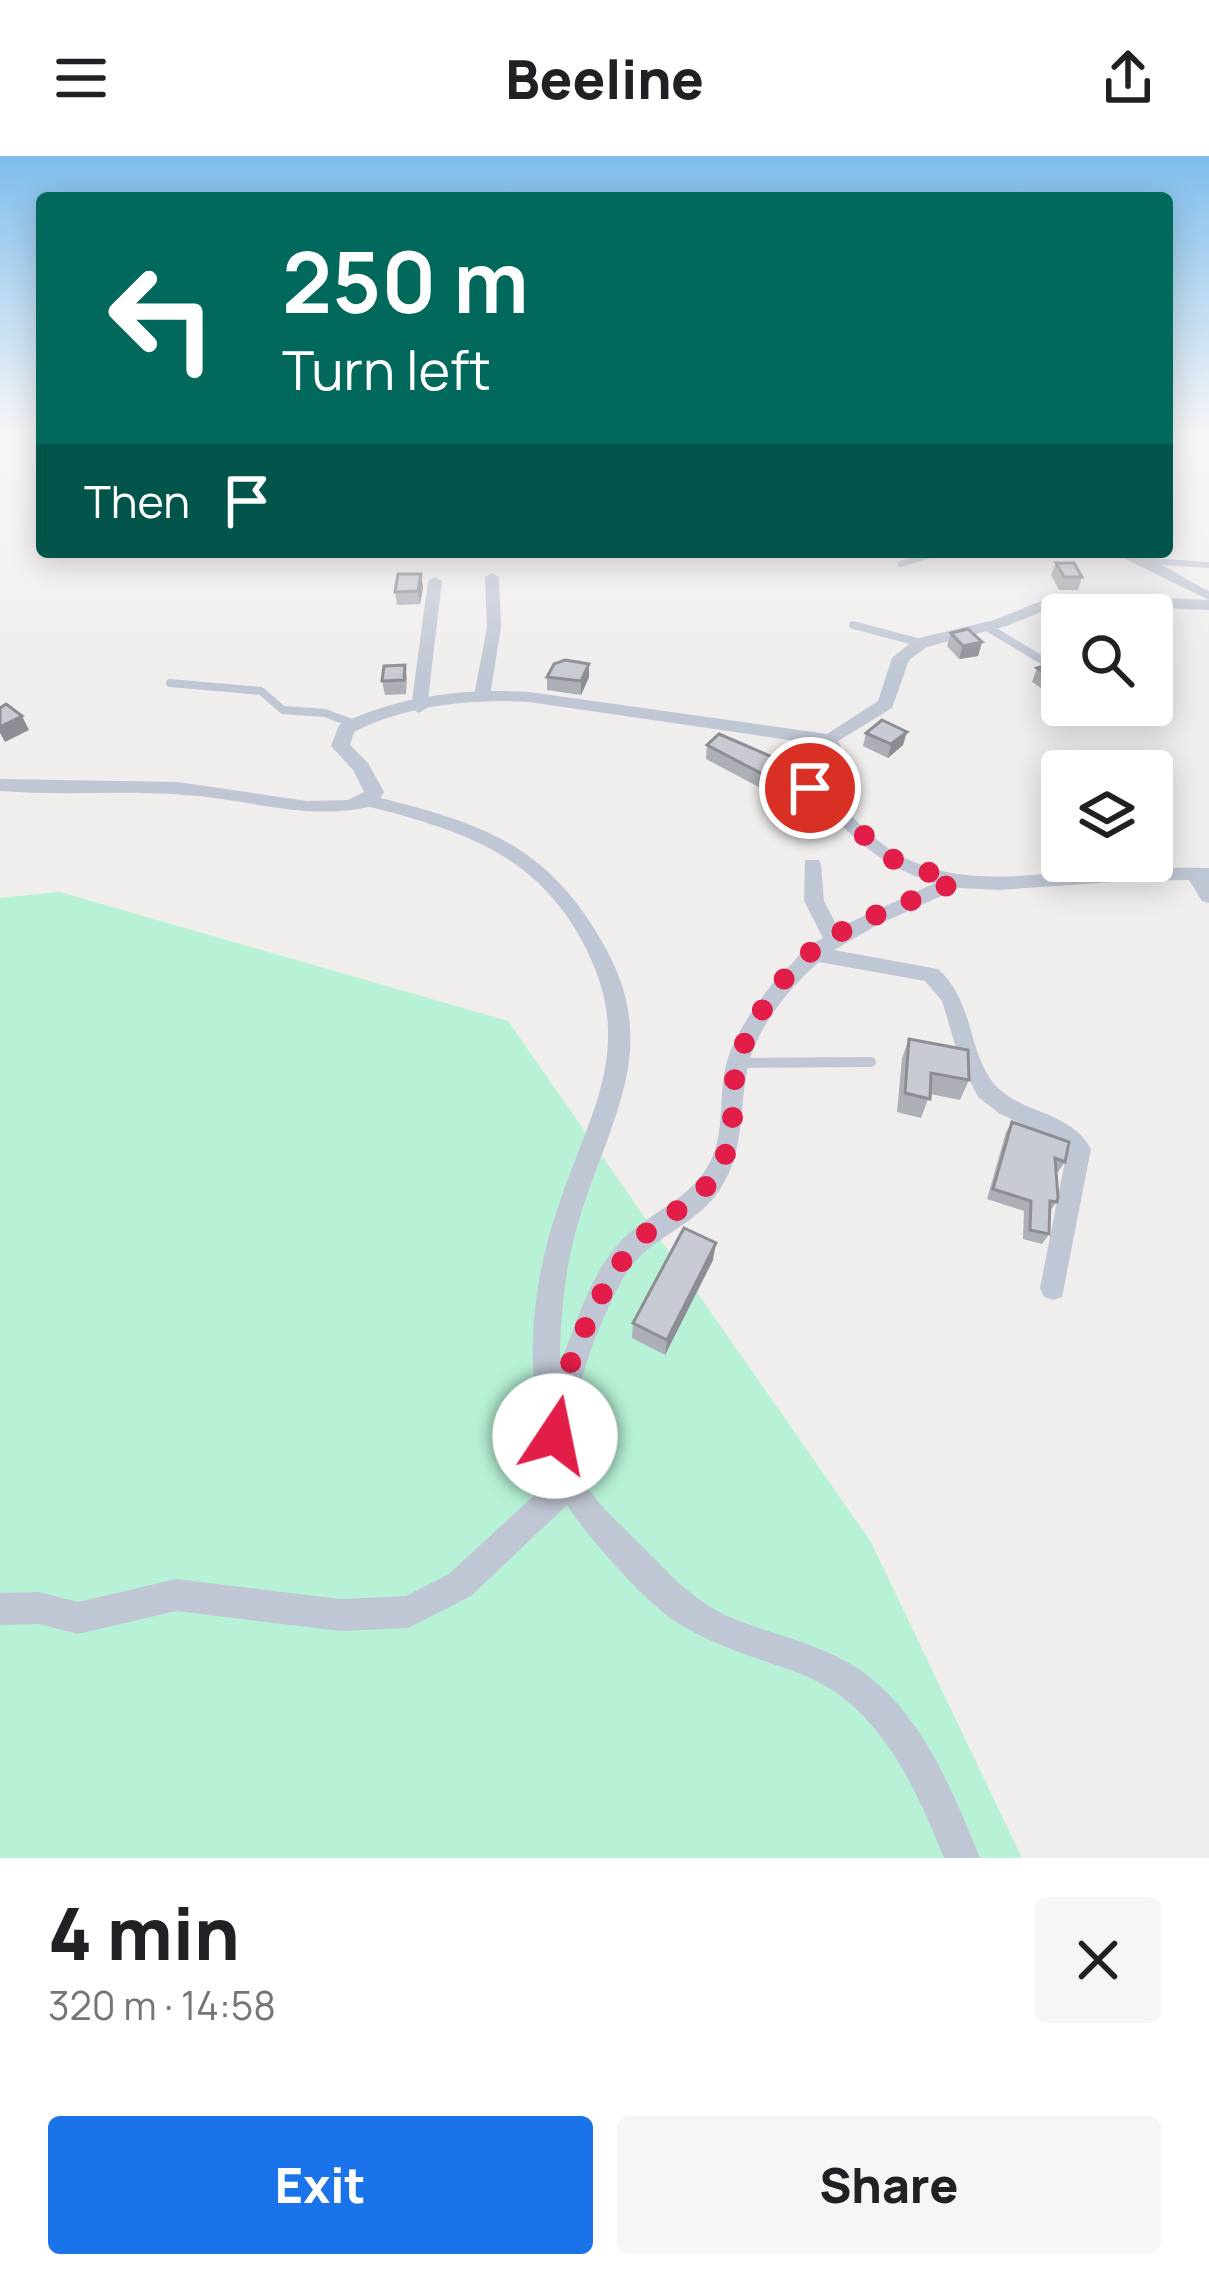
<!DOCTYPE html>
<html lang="en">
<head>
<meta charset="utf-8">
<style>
  :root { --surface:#fff; --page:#f6f6f6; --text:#202124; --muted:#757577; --accent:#1a73e8 }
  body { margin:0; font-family:Manrope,sans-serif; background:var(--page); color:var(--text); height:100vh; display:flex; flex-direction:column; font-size:45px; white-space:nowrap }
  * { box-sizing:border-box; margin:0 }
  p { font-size:39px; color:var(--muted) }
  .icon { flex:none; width:66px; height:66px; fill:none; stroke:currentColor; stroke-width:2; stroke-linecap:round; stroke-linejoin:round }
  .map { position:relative; height:1702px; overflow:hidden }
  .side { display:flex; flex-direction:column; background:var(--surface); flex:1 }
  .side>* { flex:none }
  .top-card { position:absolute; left:36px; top:36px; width:1137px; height:366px; border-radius:12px; box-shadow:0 6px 30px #0003; background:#00695c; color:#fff; overflow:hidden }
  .fabs { position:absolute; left:1041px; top:438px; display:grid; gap:24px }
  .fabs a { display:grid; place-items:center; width:132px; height:132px; border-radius:12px; background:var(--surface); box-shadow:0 6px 30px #0003; font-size:60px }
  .pin { position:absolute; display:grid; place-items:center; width:102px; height:102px; color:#fff; margin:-51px; border:6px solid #fff; border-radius:50%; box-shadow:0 3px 12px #0007 }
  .me { position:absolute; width:132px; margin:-66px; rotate:11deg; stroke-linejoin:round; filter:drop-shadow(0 0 9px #0008) }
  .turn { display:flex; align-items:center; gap:42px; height:252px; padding:0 48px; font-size:54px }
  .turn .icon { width:156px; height:156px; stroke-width:2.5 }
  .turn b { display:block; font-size:84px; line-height:102px }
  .then { display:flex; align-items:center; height:114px; padding:0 48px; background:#0003; gap:24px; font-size:45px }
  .round { display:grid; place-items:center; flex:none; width:126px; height:126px; border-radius:12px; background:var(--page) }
  .overview { display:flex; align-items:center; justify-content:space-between; height:204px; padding:0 48px }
  h1 { font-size:72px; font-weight:800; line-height:90px }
  .cta { display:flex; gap:24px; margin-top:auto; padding:24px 48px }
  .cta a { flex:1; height:138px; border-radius:12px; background:var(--accent); color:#fff; font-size:48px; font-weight:800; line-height:138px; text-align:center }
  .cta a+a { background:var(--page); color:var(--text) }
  header { display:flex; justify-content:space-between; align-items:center; height:156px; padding:0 48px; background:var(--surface); font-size:54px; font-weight:800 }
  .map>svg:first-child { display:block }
</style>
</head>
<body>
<header><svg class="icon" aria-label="menu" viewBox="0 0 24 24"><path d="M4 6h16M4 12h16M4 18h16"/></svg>Beeline<svg class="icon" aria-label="share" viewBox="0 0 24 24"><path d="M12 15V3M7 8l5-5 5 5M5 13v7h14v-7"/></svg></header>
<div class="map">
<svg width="1209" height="1702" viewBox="0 0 1209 1702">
  <rect width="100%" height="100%" fill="#f0eded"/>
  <polygon fill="#b7f2d6" points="60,736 508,865 871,1386 1022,1702 0,1702 0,742"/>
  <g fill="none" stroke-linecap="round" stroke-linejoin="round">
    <g stroke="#bfc7d4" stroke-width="6">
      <polyline points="1150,405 1209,409"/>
      <polyline points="901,408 939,396"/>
    </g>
    <g stroke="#bfc7d4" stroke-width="8">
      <polyline points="853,469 921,487"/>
      <polyline points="987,471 1052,510"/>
      <polyline points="170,527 261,535 283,554 325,557 354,568"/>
    </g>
    <polyline stroke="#bfc7d4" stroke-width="10" points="737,907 871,906"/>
    <g fill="#bfc7d4" fill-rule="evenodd">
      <path d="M1111 396C1150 396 1176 419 1209 435V444Z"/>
      <polygon points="492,417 499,421 501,471 490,540 482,545 474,540 487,471 485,421"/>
      <polygon points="435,421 442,425 427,552 419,557 411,552 428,425"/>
      <path d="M830 579 836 581 845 599 818 626V630C845 651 867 680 896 697 958 733 1029 718 1097 714 1134 711 1172 712 1209 712V747L1202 745 1189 724 1127 725 999 734 959 732 877 769 834 794 938 813C976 847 966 897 997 931 1025 959 1070 955 1091 993L1062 1141 1053 1144 1044 1141 1040 1132 1067 995 1051 981 1000 958 978 941 960 905 942 845 925 825 819 806C790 831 757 871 748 910 738 956 746 999 716 1039 692 1071 649 1082 627 1116 601 1159 561 1257 575 1305 584 1338 618 1366 642 1390 668 1417 691 1442 725 1459 772 1480 825 1487 867 1519 925 1564 953 1636 980 1702H944C920 1643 893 1580 841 1540 809 1516 768 1508 731 1493 711 1485 691 1476 673 1464 643 1443 587 1381 567 1349L471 1440 408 1472 340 1475 176 1455 78 1478 39 1468 0 1469V1437L39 1436 78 1446 176 1423 340 1443 406 1440 449 1418 553 1322C545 1303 546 1288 544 1269 542 1259 536 1246 535 1234 528 1175 538 1110 557 1054 591 952 639 889 581 783 532 694 455 673 363 649L360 645 369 639C480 667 547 686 605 791 629 834 636 875 626 923 616 968 596 1010 582 1054 566 1103 560 1155 560 1207 577 1167 591 1115 622 1084 649 1057 685 1046 706 1013 727 981 717 941 727 905 735 878 756 848 774 826 783 815 798 804 803 792L823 782 804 745 805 704H819L821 708 824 745 838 772 935 727C872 708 852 676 804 636L800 625 828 598 822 584Z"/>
    </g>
    <path fill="#bfc7d4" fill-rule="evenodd" d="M1059 438 1209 444V454L1061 448 1006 470 927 491 909 504 892 552 830 590 529 546C470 543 407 549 354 576L350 589 368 607 384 636 376 649C310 667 251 643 185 639 123 634 62 640 0 635V623L178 626 307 645 348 644 364 636 353 614 331 590 339 569C397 540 465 532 529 536L827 578 878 545 892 502 915 483 994 464Z"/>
  </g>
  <g fill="#adafb6">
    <polygon points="1056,407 1082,421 1078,434 1059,434 1051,419"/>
    <polygon points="423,431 420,448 397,449 395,436"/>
    <polygon points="951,477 982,486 978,500 959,503 947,490"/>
    <polygon points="1062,504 1062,536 1052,539 1032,526 1037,512"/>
    <polygon points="589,508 589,521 581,539 547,534 547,521"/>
    <polygon points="405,509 407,522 406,538 385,539 382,525"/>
    <polygon points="866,577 903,589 888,602 863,590"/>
    <polygon points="707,589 789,623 768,636 706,603"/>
    <polygon points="909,883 969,924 960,944 930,938 921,962 897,956 902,902"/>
    <polygon points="1012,966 1065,1006 1058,1016 1056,1015 1057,1046 1049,1056 1049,1078 1042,1088 1023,1083 1024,1055 987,1043 1006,976"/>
    <polygon points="713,1104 665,1199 632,1182 633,1167"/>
  </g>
  <g fill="#8d8e94">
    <polygon points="421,418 423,431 420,448 418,435"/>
    <polygon points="982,486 978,500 959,503 963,490"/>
    <polygon points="589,508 589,521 581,539 581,525"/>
    <polygon points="1062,524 1062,536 1052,539 1057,526"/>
    <polygon points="22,560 29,574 5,586 0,577 0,571"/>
    <polygon points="907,576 903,589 888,602 891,588"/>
    <polygon points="791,609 789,623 768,636 770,622"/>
    <polygon points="716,1087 713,1104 665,1199 667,1184"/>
  </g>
  <g fill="#c9cbd4" stroke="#8d8e94" stroke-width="3">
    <polygon points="1056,407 1074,407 1082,421 1064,421"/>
    <polygon points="398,418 421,418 418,435 395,436"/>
    <polygon points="968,473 982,486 963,490 951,477"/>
    <polygon points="565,504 589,508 581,525 547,521 554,508"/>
    <polygon points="1062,504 1062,524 1057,526 1037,512"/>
    <polygon points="405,509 404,524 382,525 384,510"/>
    <polygon points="6,548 22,560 0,571 0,552"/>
    <polygon points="882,564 907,576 891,588 866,577"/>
    <polygon points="719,578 791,609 770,622 707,589"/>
    <polygon points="909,883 968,894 969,924 931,917 930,943 905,937"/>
    <polygon points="1012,966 1069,986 1065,1006 1055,1002 1058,1041 1057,1046 1050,1045 1049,1078 1030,1074 1031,1045 993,1033"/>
    <polygon points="684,1072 716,1087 667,1184 633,1167"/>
  </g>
  <linearGradient id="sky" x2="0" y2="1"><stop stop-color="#7ebdec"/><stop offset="0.54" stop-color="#f8f7f7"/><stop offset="1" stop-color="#f8f7f7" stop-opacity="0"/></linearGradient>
  <rect width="1209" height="519" fill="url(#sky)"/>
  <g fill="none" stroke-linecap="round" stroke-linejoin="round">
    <path stroke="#e11d48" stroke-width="21" stroke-dasharray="0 37.8" d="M555 1280C552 1230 605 1117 641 1082 668 1056 702 1046 720 1010 738 977 730 948 736 913 742 882 769 841 789 817 829 769 900 752 955 726L890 702 810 632"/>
  </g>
</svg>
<div class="fabs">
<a><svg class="icon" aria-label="search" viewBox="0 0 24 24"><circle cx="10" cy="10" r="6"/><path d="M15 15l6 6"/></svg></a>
<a><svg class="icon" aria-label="layers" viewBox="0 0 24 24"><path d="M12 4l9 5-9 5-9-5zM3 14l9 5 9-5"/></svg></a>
</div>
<div class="pin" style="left:810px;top:632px;background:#d93025"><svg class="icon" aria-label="arrive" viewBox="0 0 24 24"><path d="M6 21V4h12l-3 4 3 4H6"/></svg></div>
<svg class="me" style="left:555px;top:1280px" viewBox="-20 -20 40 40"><circle r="19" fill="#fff"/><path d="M0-13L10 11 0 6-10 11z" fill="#e11d48"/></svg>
<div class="top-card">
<div class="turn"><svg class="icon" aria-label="left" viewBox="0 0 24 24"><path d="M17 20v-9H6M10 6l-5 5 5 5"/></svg><div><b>250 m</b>Turn left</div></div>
<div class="then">Then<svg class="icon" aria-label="arrive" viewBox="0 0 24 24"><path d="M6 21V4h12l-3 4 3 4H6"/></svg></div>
</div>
</div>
<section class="side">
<div class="overview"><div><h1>4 min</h1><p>320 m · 14:58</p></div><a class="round"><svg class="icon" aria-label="close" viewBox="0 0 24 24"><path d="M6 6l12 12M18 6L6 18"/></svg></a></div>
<div class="cta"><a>Exit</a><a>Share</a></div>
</section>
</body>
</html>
